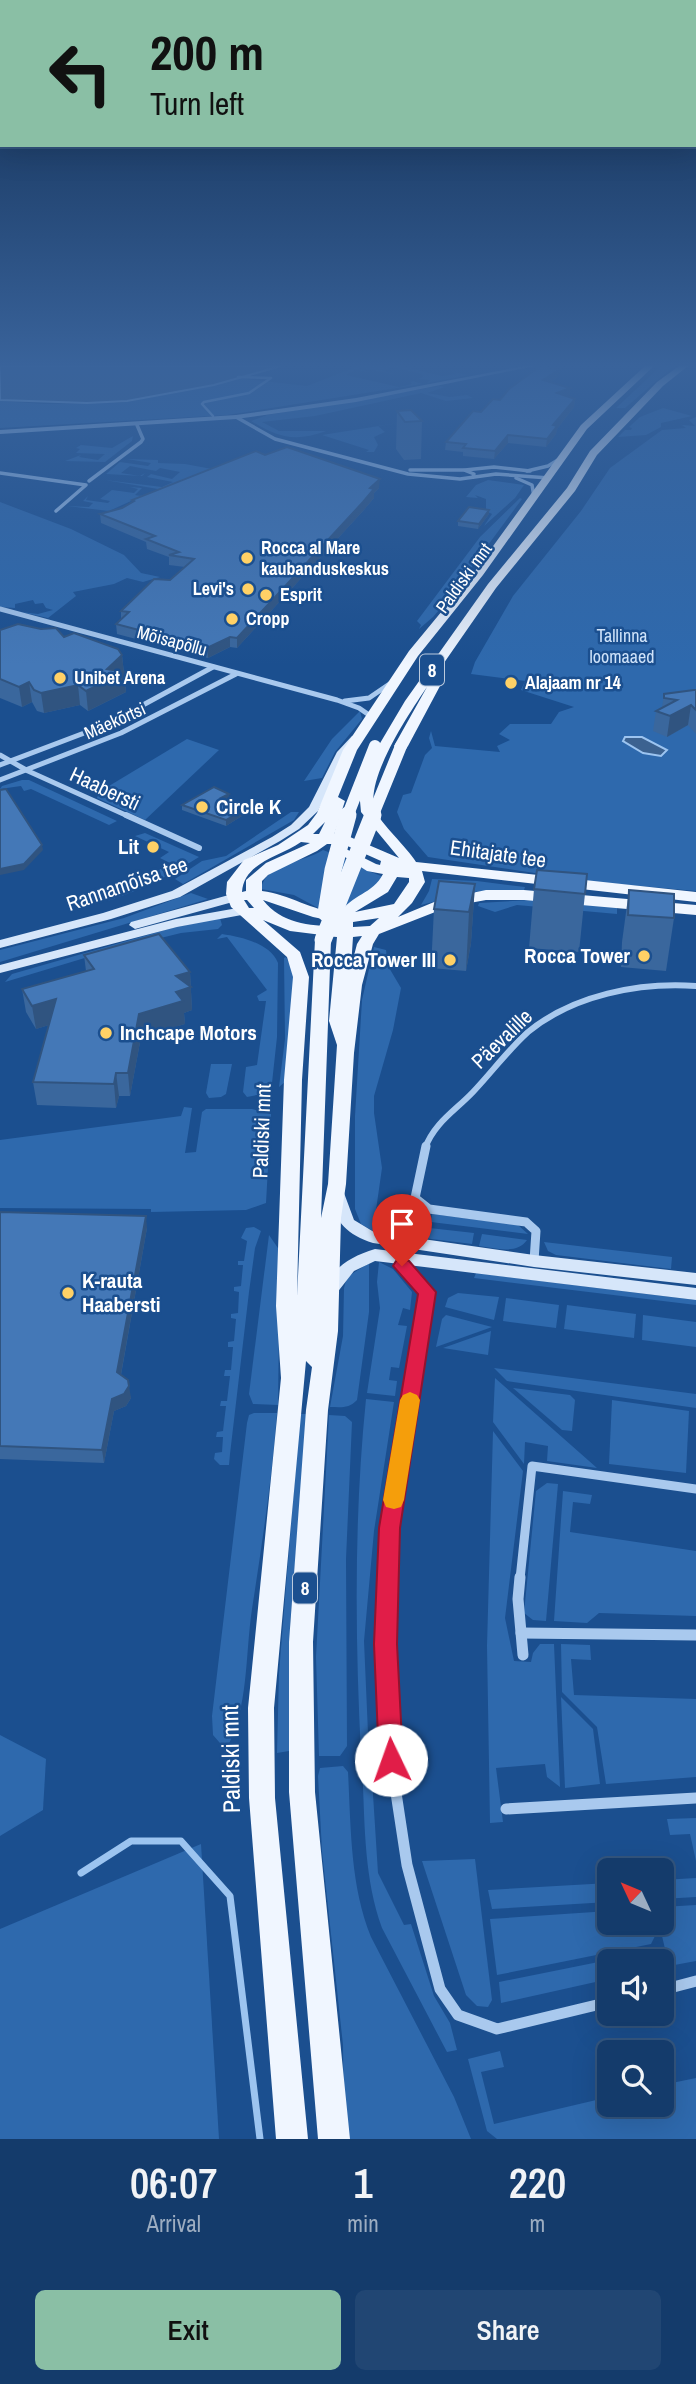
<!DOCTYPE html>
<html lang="en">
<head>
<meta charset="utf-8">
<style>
  :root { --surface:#143b6b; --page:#214673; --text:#f1f3f6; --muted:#9dadc1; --line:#33557e; --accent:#8abfa5 }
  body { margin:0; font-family:"Archivo Narrow",sans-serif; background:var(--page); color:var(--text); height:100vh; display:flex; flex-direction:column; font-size:26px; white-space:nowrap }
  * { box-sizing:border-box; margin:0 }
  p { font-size:23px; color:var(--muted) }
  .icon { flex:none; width:38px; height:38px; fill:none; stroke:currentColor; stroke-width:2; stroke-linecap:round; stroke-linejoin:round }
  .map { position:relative; height:2139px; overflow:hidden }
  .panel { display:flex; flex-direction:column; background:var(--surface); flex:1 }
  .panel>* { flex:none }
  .hud { position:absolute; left:0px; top:0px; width:696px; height:147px; box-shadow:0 7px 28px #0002,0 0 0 2px var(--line); background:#8abfa5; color:#111; overflow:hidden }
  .needle { width:46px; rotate:314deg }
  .controls { position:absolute; left:597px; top:1858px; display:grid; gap:14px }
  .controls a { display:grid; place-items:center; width:77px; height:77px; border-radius:10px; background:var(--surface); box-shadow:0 7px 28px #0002,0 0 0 2px var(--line); font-size:35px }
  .pin { position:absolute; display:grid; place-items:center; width:60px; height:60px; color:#fff; margin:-72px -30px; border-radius:50% 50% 50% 0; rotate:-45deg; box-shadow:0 0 7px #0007 }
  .pin .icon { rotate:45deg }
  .me { position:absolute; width:77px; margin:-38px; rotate:357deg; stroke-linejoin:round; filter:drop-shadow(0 0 5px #0008) }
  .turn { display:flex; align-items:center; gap:24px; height:147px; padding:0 35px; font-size:32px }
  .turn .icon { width:91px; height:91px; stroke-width:2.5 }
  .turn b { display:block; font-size:49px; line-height:60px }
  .eta { display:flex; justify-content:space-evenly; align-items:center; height:119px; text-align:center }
  .eta b { font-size:42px; font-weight:600; line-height:49px }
  .cta { display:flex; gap:14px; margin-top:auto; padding:14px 35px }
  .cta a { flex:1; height:80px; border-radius:10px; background:var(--accent); color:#111; font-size:28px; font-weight:600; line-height:80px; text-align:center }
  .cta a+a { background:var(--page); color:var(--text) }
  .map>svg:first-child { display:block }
</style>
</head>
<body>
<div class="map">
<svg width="696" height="2139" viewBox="0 0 696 2139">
  <rect width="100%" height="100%" fill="#1b4f8f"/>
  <g fill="#2e69ad">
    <polygon points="358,366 401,366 442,376 456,374 453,372 469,375 427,383 430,380 418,379 423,377 422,374 392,367 383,371 398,375 356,367 369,372 355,370 346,375 399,387 412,384 410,382 413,381 422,384 227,415 0,428 0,401 44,404 121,403 218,385 237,378 307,386"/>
    <polygon points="661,366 674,366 625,408 616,408"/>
    <path d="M439 386 445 387 427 393 450 397 467 395 473 398 446 401 421 393 315 416 262 422 279 431H326C295 442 279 438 251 421L267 415Z"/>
    <polygon points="663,408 692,416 661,423 661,427 646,435 618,437 625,430 631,430 632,428 629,427 640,417"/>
    <polygon points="696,417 696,891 595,882 428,857 404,829 397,812 403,795 411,793 425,755 432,748 429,738 431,731 435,746 500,752 497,746 510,740 499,734 510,724 551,724 559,712 574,707 521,690 525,681 471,674 475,662 513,596 581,511 610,468 662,430 686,428 682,425 695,426 689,420"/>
    <polygon points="411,421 378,426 385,432 374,437 378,445 374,452 366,452 369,450 322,435"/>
    <polygon points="133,436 132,441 105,462 65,461 81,455 79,457 98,460 105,454 76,453 80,449 76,448 81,445 112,448"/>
    <path d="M127 459 158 460V463L185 464 212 469 147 496H142L109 511 67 506 89 507 93 503 83 501 88 496 86 500 108 503 110 501 100 499 112 490 134 493 138 489 130 487 142 488 135 495C142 497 151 494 158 489L105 480 162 487 173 482 147 477 151 474 172 479 180 472 160 468 156 471 130 466 121 473 140 476 145 473 142 476 106 474 120 462 148 466 151 463Z"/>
    <polygon points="488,480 524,485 515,498 484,526 492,514 486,511 486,499 475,495 478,498 466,497 476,485"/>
    <polygon points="520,498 522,499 446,602 433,617 419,629 421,625 417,621 480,537"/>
    <polygon points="0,502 71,529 124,555 141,573 160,577 143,582 127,578 114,584 73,592 76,596 48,618 21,612 38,614 53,610 46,608 43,603 35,604 33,600 15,604 15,608 0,607"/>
    <polygon points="360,711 362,719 335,752 322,778 304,781 332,739"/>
    <polygon points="187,739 219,750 145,820 97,798 99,792"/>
    <polygon points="22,780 29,780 117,821 109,825 31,789 24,791 21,786 0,789 2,786"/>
    <polygon points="291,812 299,812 294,820 183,884 175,879 202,861 226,856"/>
    <path d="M145 833 199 857C152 886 126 897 73 910L114 899 170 863 160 858 169 852 135 836Z"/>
    <path d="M323 850C345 857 362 870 384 877L383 880 346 909H320L294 895 261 889C266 862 304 863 323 850Z"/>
    <polygon points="432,879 477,881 525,887 524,890 472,892 421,905 429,891"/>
    <polygon points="191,893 208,899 0,962 0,950 124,918"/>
    <polygon points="531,900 614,907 617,908 617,914 517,905 495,912 478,906 479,903"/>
    <polygon points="220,918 222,925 218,929 181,933 108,951 5,982 12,974 172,928"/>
    <path d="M222 934C241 937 270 943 278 963L277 1037 271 1092 247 1097 243 1092 246 1067 257 1065 266 1001H259L257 996 267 990 227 937 217 939Z"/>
    <polygon points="374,947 386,950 388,966 401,988 393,1030 374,1096 374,1113 382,1168 373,1231 361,1224 355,1209 355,1116 362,1000"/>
    <polygon points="286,957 294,972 286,1081 279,1087 285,1039 284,958"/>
    <polygon points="211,1064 232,1064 226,1094 221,1097 209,1098 206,1093"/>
    <polygon points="184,1107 192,1108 185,1153 196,1152 202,1112 206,1109 252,1109 271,1114 266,1203 246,1210 151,1212 151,1209 0,1208 0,1140 181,1116"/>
    <polygon points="432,1214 518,1225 528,1234 431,1222"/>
    <polygon points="385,1223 474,1233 472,1244 383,1233"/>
    <polygon points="254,1227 261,1231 255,1248 249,1292 230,1454 229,1465 220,1465 214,1459 215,1453 222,1452 223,1437 216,1437 217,1432 223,1431 226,1406 220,1406 221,1401 227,1401 230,1376 224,1376 225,1370 231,1370 233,1347 228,1347 228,1342 234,1341 236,1319 231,1318 231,1314 238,1313 239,1292 234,1291 234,1287 241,1286 243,1265 238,1265 238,1261 244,1261 247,1241 241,1238 246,1228"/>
    <path d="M482 1234 527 1240C517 1255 495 1248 479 1246Z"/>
    <polygon points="269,1235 280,1251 278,1405 253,1404 249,1394"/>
    <polygon points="544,1242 672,1257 671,1269 556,1255 548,1251"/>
    <polygon points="379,1262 393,1269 412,1292 410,1310 403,1308 398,1325 407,1326 399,1368 391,1367 389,1380 397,1381 395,1396 367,1393 380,1308 377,1282"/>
    <path d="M369 1263V1312L357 1400C349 1409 340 1407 330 1407L343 1336 344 1288 347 1277Z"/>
    <polygon points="476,1273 696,1300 696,1305 474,1278"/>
    <polygon points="458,1293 499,1297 494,1320 445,1307 448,1298"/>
    <polygon points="506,1298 559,1305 556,1328 503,1321"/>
    <polygon points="567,1305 636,1314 634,1338 564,1329"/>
    <polygon points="446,1315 492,1327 436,1347 442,1319"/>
    <polygon points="643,1315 696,1322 696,1347 642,1340"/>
    <polygon points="491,1331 488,1355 443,1348"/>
    <polygon points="494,1368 696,1394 696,1408 507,1381"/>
    <polygon points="495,1378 597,1468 547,1461 548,1446 525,1442 524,1464 493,1422"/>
    <polygon points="513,1388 570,1395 575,1400 572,1431 562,1430"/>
    <path d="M366 1399 394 1402 374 1531 364 1641 369 1756 361 1754C355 1637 354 1516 366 1399Z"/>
    <polygon points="612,1400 689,1411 686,1473 609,1464"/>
    <path d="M254 1413H277C272 1479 262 1544 252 1609 245 1656 249 1707 226 1750L213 1735 212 1716 247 1423 249 1415Z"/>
    <polygon points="300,1414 307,1414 290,1626 289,1751 277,1753 279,1673"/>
    <polygon points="329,1415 345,1416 352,1422 346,1559 347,1746 340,1756 319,1756 316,1657"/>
    <polygon points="493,1431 523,1471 505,1618 514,1661 531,1662 533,1653 540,1644 554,1644 560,1787 547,1777 545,1764 496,1768 503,1822 490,1823 487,1646"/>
    <polygon points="547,1483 558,1484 546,1621 533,1620 524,1613 536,1491"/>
    <polygon points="563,1491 592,1495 590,1504 573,1502 570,1532 696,1551 696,1616 599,1613 587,1623 554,1621"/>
    <polygon points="561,1644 590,1645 591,1660 571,1659 574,1695 696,1699 696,1777 606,1784 597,1727 562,1692"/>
    <polygon points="561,1697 593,1729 600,1784 565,1788"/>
    <polygon points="0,1735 46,1759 43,1810 0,1836"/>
    <path d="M371 1763 378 1873 404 1925 411 1924 434 1996 450 2023 457 2050 447 2052 382 1928C363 1875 365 1819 362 1764Z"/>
    <path d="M343 1766 348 1772C351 1827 350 1885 371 1937L454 2097 471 2139H344L343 2045 322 1851 318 1776 320 1768Z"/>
    <polygon points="696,1818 696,1861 690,1834 670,1835 667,1819"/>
    <polygon points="201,1844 219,2139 0,2139 0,1929"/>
    <polygon points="475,1859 492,2000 488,2007 477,2006 466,1995 422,1861"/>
    <polygon points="696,1878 696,1897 662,1899 662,1880"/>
    <polygon points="609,1883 609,1902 492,1909 488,1890"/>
    <polygon points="696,1905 696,1961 669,1966 659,1923 662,1923 662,1907"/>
    <polygon points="609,1911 609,1923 652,1923 655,1936 651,1944 497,1975 490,1919"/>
    <polygon points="653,1951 661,1957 663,1968 662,1962 609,1962 609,1979 501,2003 499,1982"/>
    <polygon points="500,2051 504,2067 481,2072 494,2124 609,2097 609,2105 662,2105 662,2085 696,2078 696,2139 497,2139 487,2131 468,2059"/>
  </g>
  <g fill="#3c6290" stroke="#9cc4f0" stroke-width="2">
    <polygon points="0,366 281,366 214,385 127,401 87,403 0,400"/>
    <polygon points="625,737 642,737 667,750 661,756 643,753 623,741"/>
  </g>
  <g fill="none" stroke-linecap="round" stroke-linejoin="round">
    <polyline stroke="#9cc4f0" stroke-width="2.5" points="213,416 202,404 204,402 249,393 271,378 238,377"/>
    <polyline stroke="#9cc4f0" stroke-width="7" points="81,1873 131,1841 181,1841 230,1896 260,2139"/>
    <g stroke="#a9c9ee" stroke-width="3.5">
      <polyline points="236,417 275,439 408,474 460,479 496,474 549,478"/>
      <polyline points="410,470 464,470 474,474 473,477"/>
      <polyline points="465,470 494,467 530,471"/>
      <polyline points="527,471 548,466 561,458"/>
      <polyline points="0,473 86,485 56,511"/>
      <polyline points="516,478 532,485 534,497"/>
      <polyline points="89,481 141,442 143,439 137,425"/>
    </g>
    <g stroke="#a9c9ee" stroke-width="5">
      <polyline points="0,609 337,700 359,708 372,717"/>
      <polyline points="345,701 369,698 391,683"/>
      <polyline points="0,755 28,771 130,817"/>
      <polyline points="0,765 108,724 213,667"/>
      <polyline points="0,780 121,733 236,674"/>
    </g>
    <g stroke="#a9c9ee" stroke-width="6">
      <polyline points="126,815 199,848"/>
      <path d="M425 1148C435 1122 455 1111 473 1092 492 1072 508 1050 528 1032 573 995 639 982 696 986"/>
    </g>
    <g stroke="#a9c9ee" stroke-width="9">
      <polyline points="426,1146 415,1198 429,1209 526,1222 536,1231 534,1261"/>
      <polyline points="387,1579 389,1528 427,1292 402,1266 403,1260"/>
      <polyline points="520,1579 532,1466 696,1489"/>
    </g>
    <g stroke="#a9c9ee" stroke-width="11">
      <polyline points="387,1577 385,1644 391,1760 407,1865 440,1989 458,2015 497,2029 609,2002"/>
      <polyline points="520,1577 518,1599 523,1655"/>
      <polyline points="521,1633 696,1635"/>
      <polyline points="506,1809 696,1798"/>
      <polyline points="662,1990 696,1981"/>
    </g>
    <polygon fill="#a9c9ee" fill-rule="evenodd" points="524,366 535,366 356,402 236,419 0,434 0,430 236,415 356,398"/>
    <g fill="#d6e6fa" fill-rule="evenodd">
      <polygon points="356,735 361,738 347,753 318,811 299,829 280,841 180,897 111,919 0,948 0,940 103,913 172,891 272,837 291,825 309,807 337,752 352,736"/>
      <polygon points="236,893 240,894 242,897 240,900 135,929 129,925 131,922"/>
      <polygon points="243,907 249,911 247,914 177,927 0,973 0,965 176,919"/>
      <path d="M339 1192 344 1193 354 1220 374 1232 534 1255 696 1273V1285L534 1267 373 1243C348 1235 335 1223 331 1197L334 1193Z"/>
      <path d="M375 1249 696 1288V1300L375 1261 354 1271 336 1294H324L322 1290 324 1286C337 1265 352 1256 375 1249Z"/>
    </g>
    <path fill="#f0f6ff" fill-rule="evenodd" d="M645 366H654L587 429 483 575 418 656 357 750 338 797 345 801 334 835 350 837 399 858 361 812 359 790 376 750 405 701 488 584 567 488 590 451 657 382 679 366H688L663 386 597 455 575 491 496 588 430 683H438L440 686 408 746 406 749H396L394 746 427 687C410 712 364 780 375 810 380 823 407 847 416 862L696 892V902L422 871 425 882 412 903 398 917 439 900 486 890H524L696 905V915L524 900H486L448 907 379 934 373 944 362 985 354 1053 346 1184 341 1218 338 1331 328 1410 313 1642 315 1792 350 2139H318L289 1792V1642L306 1410 312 1367 306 1361 274 1708 275 1798 308 2139H276L249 1798 248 1708 281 1378 276 1306 284 1080 293 977 287 957 231 907 226 894 227 882 244 860 278 845 308 825 317 813 343 750 409 651 475 571 581 425ZM325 822 319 834H313ZM301 842 310 843 266 863 246 880V891L242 892C244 862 280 857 301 842ZM327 844H343L381 861 380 865 376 864 344 848 337 852 367 871 383 874C373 894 351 895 340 913 312 911 289 894 262 891V881L268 875 317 851ZM397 877 409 878V882L394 904 355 912 388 892ZM244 900H247L254 908H249ZM263 900 313 917 337 922V927C308 925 282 924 263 900ZM379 918 370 926 353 927V922ZM263 920 290 931 322 935 315 940 297 1296 302 1080 309 977 300 952ZM324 936 337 937 329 1021 337 1045 328 1184 321 1218 331 940ZM362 936 357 944 351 967 353 937Z"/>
    <g stroke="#f0f6ff" stroke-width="12">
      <polyline points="347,817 375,746"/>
      <polyline points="372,817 401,746"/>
    </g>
    <g stroke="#f0f6ff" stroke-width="17">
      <polyline points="326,913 333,870 348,815"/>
      <polyline points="323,940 373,815"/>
    </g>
  </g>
  <g fill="#3a679d">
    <polygon points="560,369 559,376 551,382 570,388 570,396 568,396 575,399 574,407 557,429 556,434 546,447 508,443 494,459 463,456 463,452 445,450 446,442 481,412 500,400"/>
    <polygon points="397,411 422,421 421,459 404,460 396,449"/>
    <polygon points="379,488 374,493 374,498 363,511 237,648 230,647 208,658 117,634 116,624 121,619 121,611 170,580 185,567 169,565 169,557 147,549 146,542 101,523 100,514 122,508 132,502 132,500"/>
    <polygon points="489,510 489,514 478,529 458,526 458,521"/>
    <polygon points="0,630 64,637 122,655 126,692 88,711 80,705 44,713 37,711 32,702 22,707 0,698"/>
    <polygon points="694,690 696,690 696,734 688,725 667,737 653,731 656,711 662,707 664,694"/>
    <polygon points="230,799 226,801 245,814 226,826 182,810 182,805"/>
    <polygon points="587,874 579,952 529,948 534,889"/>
    <polygon points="475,884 471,943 466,971 431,968 434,909"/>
    <polygon points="629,890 674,918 666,971 621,967 622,942"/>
    <polygon points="84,955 190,972 192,1010 184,1013 185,1024 141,1037 130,1096 119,1096 116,1108 37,1105 33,1082 49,1025 36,1029 26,1012 22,989 86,971"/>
    <polygon points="0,1212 147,1228 121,1375 131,1398 126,1406 114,1411 104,1463 0,1459"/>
  </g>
  <g fill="#305480">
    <polygon points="560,369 559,376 543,388 543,380"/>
    <polygon points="570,388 570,396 556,400 557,393"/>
    <polygon points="575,399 574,407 557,429 556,434 546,447 547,439 553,425"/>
    <polygon points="508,435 508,443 494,459 495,451"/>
    <polygon points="380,479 379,488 374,493 374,498 363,511 237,648 237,638 370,488"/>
    <polygon points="489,510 489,514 478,529 479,524"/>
    <polygon points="230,637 230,647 208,658 207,648"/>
    <polygon points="122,655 126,692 88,711 86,691"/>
    <polygon points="29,682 32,702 22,707 19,687"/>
    <polygon points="78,685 80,705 44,713 41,693"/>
    <polygon points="691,705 688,725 667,737 670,716"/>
    <polygon points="229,794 230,799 221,804 221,798"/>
    <polygon points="245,809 245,814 226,826 226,820"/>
    <polygon points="42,845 43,850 24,870 0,875 0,869"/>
    <polygon points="475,884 471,943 466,971 469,912"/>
    <polygon points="190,972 192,1010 184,1013 185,1024 141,1037 130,1096 128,1073 139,1014 176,976"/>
    <polygon points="56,999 59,1022 36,1029 32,1006"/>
    <polygon points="116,1073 119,1096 116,1108 114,1084"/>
    <polygon points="146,1216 147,1228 119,1385 117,1372"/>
    <polygon points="129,1386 131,1398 126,1406 114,1411 104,1463 102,1450 112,1399"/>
  </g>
  <g fill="#4478b7" stroke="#305480" stroke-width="2">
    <polygon points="539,367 560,369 543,380 570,388 557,393 575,399 553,425 557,426 547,439 508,435 495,451 463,448 466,444 446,442 473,411 481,412 493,399 500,400 509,389"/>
    <polygon points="411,410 422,421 405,422 397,411"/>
    <polygon points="287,447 380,479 370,488 374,489 363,502 237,638 230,637 207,648 116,624 129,612 121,611 154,579 170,580 194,559 169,555 179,552 146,539 155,536 100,514 122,508 134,501 132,500 256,451 265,455"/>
    <polygon points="469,507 489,510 479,524 458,521"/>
    <polygon points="18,624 41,629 56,628 64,637 74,633 118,649 122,655 107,669 125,672 86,691 78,685 41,693 34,690 29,682 19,687 0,679 0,630"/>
    <polygon points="694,690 696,690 696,710 691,705 670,716 656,711 677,700 664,698 664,694"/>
    <polygon points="214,787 229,794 221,798 245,809 226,820 182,805"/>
    <polygon points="6,789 42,845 24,864 0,869 0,790"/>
    <polygon points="537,870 587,874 585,894 534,889"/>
    <polygon points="439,881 475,884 469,912 434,909"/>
    <polygon points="629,890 674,894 674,918 628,915"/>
    <polygon points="159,934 190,972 176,976 191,987 176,992 183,1001 139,1014 128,1073 116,1073 114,1084 33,1082 56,999 32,1006 22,989 94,969 84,955"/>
    <polygon points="0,1212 146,1216 117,1372 128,1380 129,1386 124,1394 112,1399 102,1450 0,1446"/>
  </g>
  <linearGradient id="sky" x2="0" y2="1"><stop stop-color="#0f2b4f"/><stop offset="0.55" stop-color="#39639b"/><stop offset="1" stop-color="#39639b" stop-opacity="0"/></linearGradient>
  <rect width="696" height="665" fill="url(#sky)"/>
  <polygon fill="#e11d48" stroke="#92132f" stroke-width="2" points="402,1259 409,1261 436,1292 400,1528 397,1644 403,1760 399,1768 391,1772 382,1768 379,1760 374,1644 379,1528 418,1294 393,1266 396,1261"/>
  <polygon fill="#f59e0b" points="410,1392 417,1395 420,1400 404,1500 401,1507 394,1509 386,1507 383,1500 400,1400 403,1395"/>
  <g fill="#ffd166" stroke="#1b4f8f" stroke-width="2.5">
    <circle cx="247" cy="558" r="7"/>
    <circle cx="248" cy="589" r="7"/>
    <circle cx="266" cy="595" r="7"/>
    <circle cx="232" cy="619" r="7"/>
    <circle cx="60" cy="678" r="7"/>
    <circle cx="511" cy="683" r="7"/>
    <circle cx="202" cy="807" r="7"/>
    <circle cx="153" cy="847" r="7"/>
    <circle cx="644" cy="956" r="7"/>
    <circle cx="450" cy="960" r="7"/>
    <circle cx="106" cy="1033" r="7"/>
    <circle cx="68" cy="1293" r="7"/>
  </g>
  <g text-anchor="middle" stroke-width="5" stroke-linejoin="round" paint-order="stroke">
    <g font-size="18" font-weight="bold" fill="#fff" stroke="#1b4f8f" text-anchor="start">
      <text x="261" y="554">Rocca al Mare<tspan x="261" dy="21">kaubanduskeskus</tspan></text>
      <text x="234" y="595" text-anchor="end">Levi's</text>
      <text x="280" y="601">Esprit</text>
      <text x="246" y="625">Cropp</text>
      <text x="74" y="684">Unibet Arena</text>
      <text x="525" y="689">Alajaam nr 14</text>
    </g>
    <g font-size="18" fill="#fff" stroke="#1b4f8f">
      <text transform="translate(464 578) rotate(-54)" y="6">Paldiski mnt</text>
      <text transform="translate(172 641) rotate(15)" y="6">Mõisapõllu</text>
      <text transform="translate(115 721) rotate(-24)" y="6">Mäekõrtsi</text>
    </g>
    <g font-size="18" fill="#cfe3fa" stroke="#1b4f8f">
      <text x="622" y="642">Tallinna<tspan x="622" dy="21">loomaaed</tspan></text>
    </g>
    <g fill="#1b4f8f" stroke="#bbcadd" stroke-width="2">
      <rect x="420" y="654.5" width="24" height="31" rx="5"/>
      <rect x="293" y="1572.5" width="24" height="31" rx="5"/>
    </g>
    <g font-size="19" font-weight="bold" fill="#fff">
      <text x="432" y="677">8</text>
      <text x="305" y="1595">8</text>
    </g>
    <g font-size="21" fill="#fff" stroke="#1b4f8f">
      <text transform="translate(105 789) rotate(25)" y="7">Haabersti</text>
      <text transform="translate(498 854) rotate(8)" y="7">Ehitajate tee</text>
      <text transform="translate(127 884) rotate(-19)" y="7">Rannamõisa tee</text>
      <text transform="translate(502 1039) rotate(-44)" y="7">Päevalille</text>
      <text transform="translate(262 1131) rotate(-88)" y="7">Paldiski mnt</text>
    </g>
    <g font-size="21" font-weight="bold" fill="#fff" stroke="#1b4f8f" text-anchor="start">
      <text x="216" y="814">Circle K</text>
      <text x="139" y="854" text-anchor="end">Lit</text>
      <text x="630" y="963" text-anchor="end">Rocca Tower</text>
      <text x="436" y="967" text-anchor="end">Rocca Tower III</text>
      <text x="120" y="1040">Inchcape Motors</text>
      <text x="82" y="1288">K-rauta<tspan x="82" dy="24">Haabersti</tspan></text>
    </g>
    <g font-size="24" fill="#fff" stroke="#1b4f8f">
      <text transform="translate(231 1759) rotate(-91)" y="8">Paldiski mnt</text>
    </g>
  </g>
</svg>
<div class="controls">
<a><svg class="needle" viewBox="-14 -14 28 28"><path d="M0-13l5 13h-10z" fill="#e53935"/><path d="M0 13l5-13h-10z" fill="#9dadc1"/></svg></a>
<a><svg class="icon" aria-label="sound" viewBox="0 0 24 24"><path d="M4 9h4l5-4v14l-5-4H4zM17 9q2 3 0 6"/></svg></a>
<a><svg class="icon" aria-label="search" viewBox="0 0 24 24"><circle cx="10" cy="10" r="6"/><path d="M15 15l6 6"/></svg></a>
</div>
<div class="pin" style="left:402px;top:1266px;background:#d93025"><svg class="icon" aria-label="arrive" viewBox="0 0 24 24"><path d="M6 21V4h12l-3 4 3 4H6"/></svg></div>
<svg class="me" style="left:391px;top:1760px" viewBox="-20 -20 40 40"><circle r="19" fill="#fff"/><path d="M0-13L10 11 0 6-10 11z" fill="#e11d48"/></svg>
<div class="hud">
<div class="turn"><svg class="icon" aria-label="left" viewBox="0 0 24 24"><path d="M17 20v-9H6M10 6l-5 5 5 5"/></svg><div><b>200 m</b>Turn left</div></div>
</div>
</div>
<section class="panel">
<div class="eta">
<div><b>06:07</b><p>Arrival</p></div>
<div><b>1</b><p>min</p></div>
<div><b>220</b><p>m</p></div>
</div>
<div class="cta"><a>Exit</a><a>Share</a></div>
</section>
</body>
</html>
